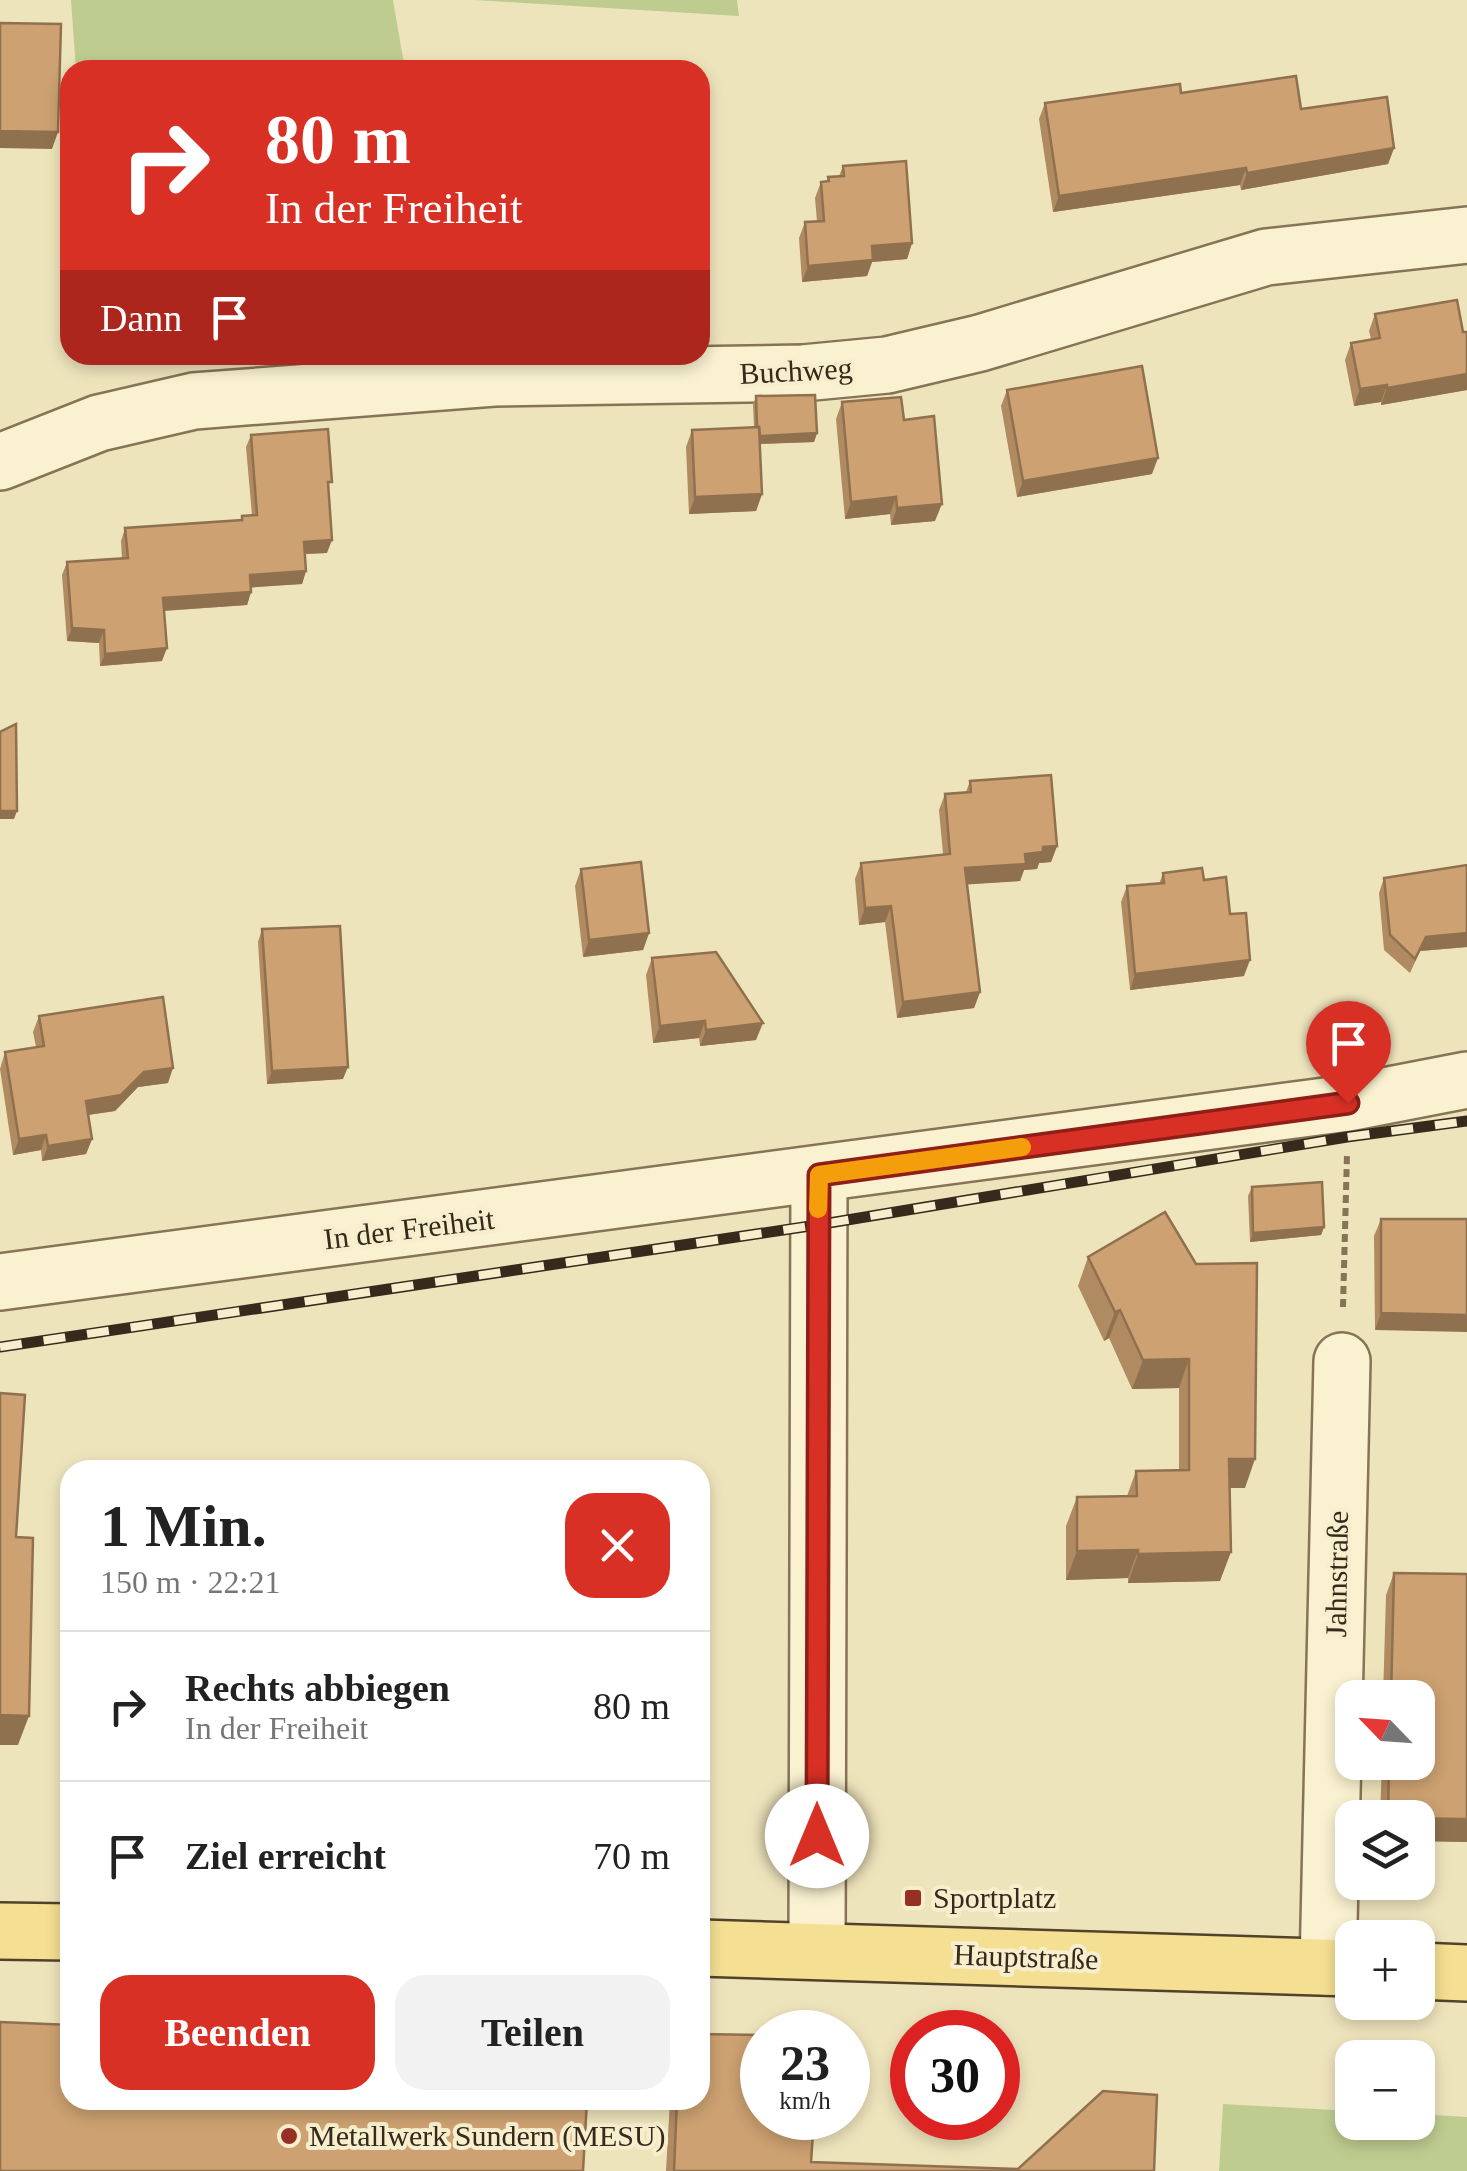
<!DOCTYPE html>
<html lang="de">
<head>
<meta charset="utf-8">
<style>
  :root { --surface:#fff; --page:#f2f2f2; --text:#222; --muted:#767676; --line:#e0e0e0; --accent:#d93025 }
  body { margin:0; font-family:Georgia,serif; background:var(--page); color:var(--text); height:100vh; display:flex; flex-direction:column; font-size:38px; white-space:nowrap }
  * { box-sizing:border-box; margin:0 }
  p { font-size:32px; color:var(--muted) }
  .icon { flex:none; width:55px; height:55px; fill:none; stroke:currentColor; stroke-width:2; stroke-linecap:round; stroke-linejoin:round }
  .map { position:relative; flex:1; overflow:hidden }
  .details { position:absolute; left:60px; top:1460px; width:650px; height:650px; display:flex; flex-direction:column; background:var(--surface); border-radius:30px; box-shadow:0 5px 15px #0003 }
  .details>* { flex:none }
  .top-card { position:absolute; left:60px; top:60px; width:650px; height:305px; border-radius:30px; box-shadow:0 5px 15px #0003; background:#d93025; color:#fff; overflow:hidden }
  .needle { width:65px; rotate:295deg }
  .tools { position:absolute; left:1335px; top:1680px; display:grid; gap:20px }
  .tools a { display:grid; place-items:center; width:100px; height:100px; border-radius:20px; background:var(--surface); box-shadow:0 5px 15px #0003; font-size:50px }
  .speed { position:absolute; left:740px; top:2010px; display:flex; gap:20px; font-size:50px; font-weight:700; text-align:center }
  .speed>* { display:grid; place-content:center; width:130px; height:130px; border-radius:50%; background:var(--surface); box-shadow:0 5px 15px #0003; line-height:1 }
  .speed small { font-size:25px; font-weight:400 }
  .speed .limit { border:15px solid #d22; background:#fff; color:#111 }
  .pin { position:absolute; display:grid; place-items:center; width:85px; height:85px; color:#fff; margin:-102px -42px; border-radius:50% 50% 50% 0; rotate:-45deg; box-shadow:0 0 10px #0007 }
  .pin .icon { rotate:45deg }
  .me { position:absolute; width:110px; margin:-55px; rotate:0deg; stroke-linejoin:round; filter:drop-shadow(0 0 8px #0008) }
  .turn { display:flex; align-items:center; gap:35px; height:210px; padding:0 40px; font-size:45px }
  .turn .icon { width:130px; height:130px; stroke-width:2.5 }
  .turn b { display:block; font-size:70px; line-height:85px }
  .then { display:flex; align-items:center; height:95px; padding:0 40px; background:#0003; gap:20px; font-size:38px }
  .round { display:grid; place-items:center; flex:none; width:105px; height:105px; border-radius:30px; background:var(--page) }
  .summary { display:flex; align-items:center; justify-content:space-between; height:170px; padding:0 40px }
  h1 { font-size:60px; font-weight:600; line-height:75px }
  .primary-button { display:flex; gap:20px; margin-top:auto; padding:20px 40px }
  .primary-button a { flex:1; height:115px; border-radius:30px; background:var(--accent); color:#fff; font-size:40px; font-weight:600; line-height:115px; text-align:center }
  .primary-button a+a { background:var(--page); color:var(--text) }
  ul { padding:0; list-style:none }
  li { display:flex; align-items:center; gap:30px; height:150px; padding:0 40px; border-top:2px solid var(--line) }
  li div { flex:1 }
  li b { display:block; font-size:38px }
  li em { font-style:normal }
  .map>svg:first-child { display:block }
</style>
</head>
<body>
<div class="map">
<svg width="1467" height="2171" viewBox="0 0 1467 2171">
  <rect width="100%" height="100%" fill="#eee4bc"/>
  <g fill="#bfcc90">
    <polygon points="71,0 393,0 405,70 76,70"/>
    <polygon points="474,0 737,0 739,16"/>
    <polygon points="1223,2104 1352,2111 1352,2122 1418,2122 1418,2114 1467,2117 1467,2171 1219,2171"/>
  </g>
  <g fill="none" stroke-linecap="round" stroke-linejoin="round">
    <defs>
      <g id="minor">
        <polyline points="0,462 99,423 194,401 494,378 803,373 887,365 980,343 1266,257 1467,235"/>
        <polyline points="0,1282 1348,1103 1467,1080"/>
        <polyline points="817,1951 819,1175"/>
        <polyline points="1328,1967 1342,1361"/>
      </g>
      <g id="major">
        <polyline points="0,1931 70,1932"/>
        <polyline points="700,1948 1352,1968"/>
        <polyline points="1418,1971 1467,1973"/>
      </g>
    </defs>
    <use href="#minor" stroke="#867456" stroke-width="60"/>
    <use href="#major" stroke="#53422a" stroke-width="60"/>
    <polyline stroke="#867456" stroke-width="6" stroke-dasharray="8 5" stroke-linecap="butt" points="1343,1307 1347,1154"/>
    <use href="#minor" stroke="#f9f1cf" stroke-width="55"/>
    <use href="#major" stroke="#f4df92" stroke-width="55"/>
    <defs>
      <polyline id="rail" points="0,1347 817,1225 1347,1137 1467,1121"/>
    </defs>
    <use href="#rail" stroke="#352a1b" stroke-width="11"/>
    <use href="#rail" stroke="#f6eecc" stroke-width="8" stroke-dasharray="22" stroke-linecap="butt"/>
  </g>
  <g fill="#b08a61">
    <polygon points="1181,93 1301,109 1394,148 1388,164 1241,190 1240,185 1053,212 1039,119 1045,103"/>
    <polygon points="843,166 912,243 907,259 872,262 867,276 802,282 799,238 805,222 817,221 815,198 821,182 827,181 828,177 839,176"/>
    <polygon points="1375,314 1463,332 1467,332 1467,390 1381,405 1381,402 1354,406 1345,360 1351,343 1371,339 1369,331"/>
    <polygon points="1007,390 1152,474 1017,497 1001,406"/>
    <polygon points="756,396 817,433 814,442 760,444 762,494 756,511 689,514 686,447 692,430 754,427 753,405"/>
    <polygon points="842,402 904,420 935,521 891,525 890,514 845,519 836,419"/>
    <polygon points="251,435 328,493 327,553 305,554 306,571 302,584 251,587 251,592 247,605 164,611 162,661 100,666 99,643 67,641 62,575 67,562 122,559 121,541 125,528 241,520 242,516 252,515 246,447"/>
    <polygon points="970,781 1057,846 1051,862 1039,863 1037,869 1024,870 1020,881 967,884 980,992 974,1008 897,1018 885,922 859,925 855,879 861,863 943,854 939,810 945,794 966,792"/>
    <polygon points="1467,865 1467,947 1420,951 1410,973 1384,950 1379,893 1384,878"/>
    <polygon points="581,869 649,933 643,950 583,957 575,886"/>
    <polygon points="1163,873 1204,880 1230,914 1244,976 1130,990 1121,902 1127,886 1159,884"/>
    <polygon points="262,929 343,1079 267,1084 258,942"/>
    <polygon points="652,958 756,1040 700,1046 699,1038 653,1043 646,975"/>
    <polygon points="39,1016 168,1083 138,1087 115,1111 88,1115 92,1139 86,1154 42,1161 41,1150 13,1155 0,1069 5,1052 36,1047 33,1032"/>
    <polygon points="1252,1187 1324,1227 1321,1235 1250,1242 1248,1196"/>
    <polygon points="1165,1212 1245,1488 1229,1488 1220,1581 1128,1583 1128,1578 1066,1580 1066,1526 1077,1497 1127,1496 1136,1471 1179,1470 1179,1388 1132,1389 1109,1338 1104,1341 1078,1286 1088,1257"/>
    <polygon points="1381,1219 1467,1219 1375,1330 1374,1236"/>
    <polygon points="1394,1573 1467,1842 1418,1841 1418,1818 1380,1818 1382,1762 1418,1762 1418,1698 1383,1698 1386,1595"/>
    <polygon points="670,2100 700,2100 811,2162 1018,2169 1154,2171 666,2171"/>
  </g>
  <g fill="#90714f">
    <polygon points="0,131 58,132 52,149 0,148"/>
    <polygon points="1394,148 1388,164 1241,190 1247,173"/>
    <polygon points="1246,168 1240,185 1053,212 1059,196"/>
    <polygon points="912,243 907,259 872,262 867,276 802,282 808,266 872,246"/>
    <polygon points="1467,374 1467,390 1381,405 1387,388"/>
    <polygon points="1387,385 1381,402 1354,406 1360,389"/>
    <polygon points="817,433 814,442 754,444 758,436"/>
    <polygon points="1158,458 1152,474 1017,497 1023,481"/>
    <polygon points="762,494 756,511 689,514 695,497"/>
    <polygon points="896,497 890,514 845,519 851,502"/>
    <polygon points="942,504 935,521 891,525 897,508"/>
    <polygon points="332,540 327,553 299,554 304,542"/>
    <polygon points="306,571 302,584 245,588 250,575"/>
    <polygon points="251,592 247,605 159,611 163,598"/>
    <polygon points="72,628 104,630 99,643 67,641"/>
    <polygon points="167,648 162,661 100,666 105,654"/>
    <polygon points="0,811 17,811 14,819 0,819"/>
    <polygon points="1057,846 1051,862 1039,863 1037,869 1024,870 1020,881 959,885 965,868 1025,854 1043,847"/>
    <polygon points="891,906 885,922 859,925 865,908"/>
    <polygon points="649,933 643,950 583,957 589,940"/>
    <polygon points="1467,933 1467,947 1420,951 1410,973 1426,937"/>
    <polygon points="1250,960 1244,976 1130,990 1135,974"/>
    <polygon points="980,992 974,1008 897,1018 903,1002"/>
    <polygon points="705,1021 699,1038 653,1043 660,1026"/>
    <polygon points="763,1023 756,1040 700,1046 706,1030"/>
    <polygon points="348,1067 343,1079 267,1084 272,1071"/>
    <polygon points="173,1068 168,1083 138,1087 115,1111 80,1116 86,1101 144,1072"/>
    <polygon points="46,1135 41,1150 13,1155 19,1139"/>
    <polygon points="92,1139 86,1154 42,1161 48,1146"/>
    <polygon points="1324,1227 1321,1235 1250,1242 1253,1233"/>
    <polygon points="1120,1310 1109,1338 1104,1341 1115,1312"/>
    <polygon points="1381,1313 1467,1315 1467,1332 1375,1330"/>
    <polygon points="1189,1359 1179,1388 1132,1389 1143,1360"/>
    <polygon points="1229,1459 1255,1459 1245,1488 1218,1488"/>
    <polygon points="1138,1550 1128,1578 1066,1580 1077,1551"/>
    <polygon points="1231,1552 1220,1581 1128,1583 1138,1554"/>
    <polygon points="0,1715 29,1716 18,1745 0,1745"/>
    <polygon points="1418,1818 1467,1819 1467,1842 1418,1841"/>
  </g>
  <g fill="#cda171" stroke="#90714f" stroke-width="2.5">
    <polygon points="0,23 61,24 58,132 0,131"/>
    <polygon points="1296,76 1301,109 1387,97 1394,148 1247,173 1246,168 1059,196 1045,103 1180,84 1181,93"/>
    <polygon points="906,161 912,243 872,246 873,260 808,266 805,222 824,221 821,182 829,181 828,177 844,176 843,166"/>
    <polygon points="1457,300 1463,332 1467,332 1467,374 1387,388 1387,385 1360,389 1351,343 1380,338 1375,314"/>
    <polygon points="1142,366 1158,458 1023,481 1007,390"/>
    <polygon points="815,395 817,433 760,436 759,427 757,427 756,396"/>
    <polygon points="901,397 904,420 934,416 942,504 897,508 896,497 851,502 842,402"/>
    <polygon points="759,427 762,494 695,497 692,430"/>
    <polygon points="328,429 332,482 328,482 332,540 304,542 306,571 250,575 251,592 163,598 167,648 105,654 104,630 72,628 67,562 128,558 125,528 242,520 242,516 257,515 251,435"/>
    <polygon points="16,724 17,811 0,811 0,732"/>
    <polygon points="1051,775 1057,846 1043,847 1043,852 1025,854 1026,864 965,868 980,992 903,1002 891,906 865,908 861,863 950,854 945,794 971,792 970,781"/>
    <polygon points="641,862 649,933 589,940 581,869"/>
    <polygon points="1467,865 1467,933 1426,937 1415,959 1390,935 1384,878"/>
    <polygon points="1202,868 1204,880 1226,877 1230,914 1246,913 1250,960 1135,974 1127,886 1164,883 1163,873"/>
    <polygon points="340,926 348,1067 272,1071 262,929"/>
    <polygon points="716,952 763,1023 706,1030 705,1021 660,1026 652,958"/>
    <polygon points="163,997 173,1068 144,1072 121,1095 86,1101 92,1139 48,1146 46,1135 19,1139 5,1052 44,1046 39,1016"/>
    <polygon points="1322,1182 1324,1227 1253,1233 1252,1187"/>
    <polygon points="1165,1212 1196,1264 1257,1263 1255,1459 1229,1459 1231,1552 1138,1554 1138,1550 1077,1551 1077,1497 1137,1496 1136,1471 1189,1470 1189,1359 1143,1360 1120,1310 1115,1312 1088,1257"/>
    <polygon points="1381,1219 1467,1219 1467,1315 1381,1313"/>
    <polygon points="0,1393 25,1395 16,1537 33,1538 29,1716 0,1715"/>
    <polygon points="1394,1573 1467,1574 1467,1819 1388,1818 1389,1762 1418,1762 1418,1698 1391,1698"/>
    <polygon points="0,2022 70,2025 70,2100 587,2100 583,2171 0,2171"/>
    <polygon points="700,2034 762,2035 762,2118 814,2118 811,2162 1018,2169 1103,2091 1157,2095 1154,2171 674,2171 677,2100 700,2100"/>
  </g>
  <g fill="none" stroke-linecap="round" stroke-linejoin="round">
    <defs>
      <polyline id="route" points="817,1836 819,1175 1348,1103"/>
    </defs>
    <use href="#route" stroke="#8d1f18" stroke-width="25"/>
    <use href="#route" stroke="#d93025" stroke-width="18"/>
    <polyline stroke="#f59e0b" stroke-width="18" points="818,1209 819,1175 1022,1147"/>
  </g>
  <g fill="#963025" stroke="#f6eecc" stroke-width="4">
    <rect x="903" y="1888" width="20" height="20" rx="5"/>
    <circle cx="289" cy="2136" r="10"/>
  </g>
  <g text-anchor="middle" stroke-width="8" stroke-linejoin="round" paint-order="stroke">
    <g font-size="30" fill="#352a1b" stroke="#f6eecc">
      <text transform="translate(796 371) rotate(-3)" y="10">Buchweg</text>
      <text transform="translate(409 1229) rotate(-7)" y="10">In der Freiheit</text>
      <text transform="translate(1337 1574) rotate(-89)" y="10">Jahnstraße</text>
      <text transform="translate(1026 1957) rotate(2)" y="10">Hauptstraße</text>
    </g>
    <g font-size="30" fill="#352a1b" stroke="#f6eecc" text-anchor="start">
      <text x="933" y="1908">Sportplatz</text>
      <text x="309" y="2146">Metallwerk Sundern (MESU)</text>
    </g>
  </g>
</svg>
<div class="tools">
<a><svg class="needle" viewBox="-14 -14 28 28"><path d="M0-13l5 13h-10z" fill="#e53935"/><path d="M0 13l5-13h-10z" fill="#767676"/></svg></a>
<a><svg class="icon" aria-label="layers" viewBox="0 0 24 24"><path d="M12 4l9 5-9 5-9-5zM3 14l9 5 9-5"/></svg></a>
<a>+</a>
<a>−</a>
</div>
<div class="speed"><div>23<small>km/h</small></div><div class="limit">30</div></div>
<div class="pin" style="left:1348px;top:1103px;background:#d93025"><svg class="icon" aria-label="arrive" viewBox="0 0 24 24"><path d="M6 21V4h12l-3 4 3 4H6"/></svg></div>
<svg class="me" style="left:817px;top:1836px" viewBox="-20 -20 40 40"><circle r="19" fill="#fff"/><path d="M0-13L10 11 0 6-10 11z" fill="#d93025"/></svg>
<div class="top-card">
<div class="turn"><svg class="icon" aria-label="right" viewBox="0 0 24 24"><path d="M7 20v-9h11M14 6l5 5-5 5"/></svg><div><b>80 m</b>In der Freiheit</div></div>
<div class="then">Dann<svg class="icon" aria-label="arrive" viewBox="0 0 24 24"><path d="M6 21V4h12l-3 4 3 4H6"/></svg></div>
</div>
<section class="details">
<div class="summary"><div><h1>1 Min.</h1><p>150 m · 22:21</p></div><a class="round" style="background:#d93025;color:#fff"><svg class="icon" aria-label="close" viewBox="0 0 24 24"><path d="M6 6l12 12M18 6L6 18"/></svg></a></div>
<ul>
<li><svg class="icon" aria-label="right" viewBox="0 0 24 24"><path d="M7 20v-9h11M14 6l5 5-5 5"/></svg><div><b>Rechts abbiegen</b><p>In der Freiheit</p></div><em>80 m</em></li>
<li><svg class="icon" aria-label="arrive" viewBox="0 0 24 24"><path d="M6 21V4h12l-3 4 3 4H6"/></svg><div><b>Ziel erreicht</b></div><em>70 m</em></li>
</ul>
<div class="primary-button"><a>Beenden</a><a>Teilen</a></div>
</section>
</div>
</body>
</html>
